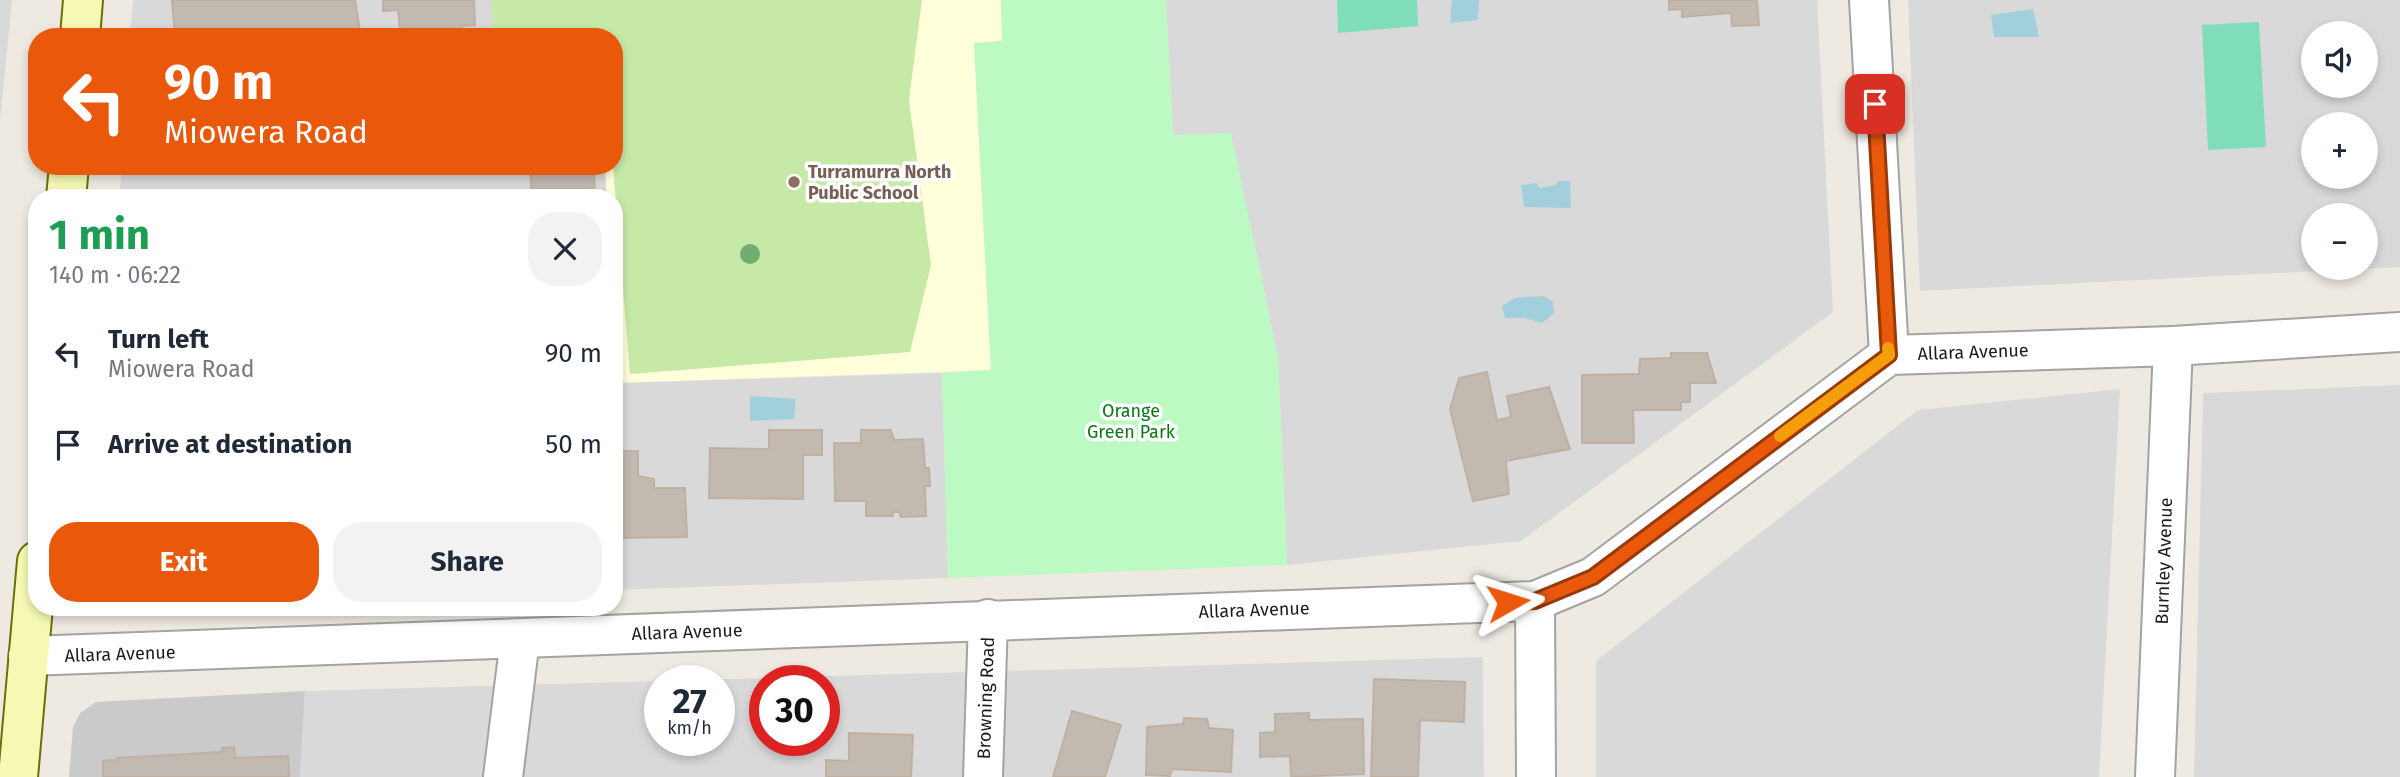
<!DOCTYPE html>
<html lang="en">
<head>
<meta charset="utf-8">
<style>
  :root { --surface:#fff; --page:#f2f2f3; --text:#1f2937; --muted:#747a83; --accent:#ea580c }
  body { margin:0; font-family:"Fira Sans",sans-serif; background:var(--page); color:var(--text); height:100vh; display:flex; flex-direction:column; font-size:26px; white-space:nowrap }
  * { box-sizing:border-box; margin:0 }
  p { font-size:23px; color:var(--muted) }
  .icon { flex:none; width:38px; height:38px; fill:none; stroke:currentColor; stroke-width:2; stroke-linecap:round; stroke-linejoin:round }
  .map { position:relative; flex:1; overflow:hidden }
  .panel { position:absolute; left:28px; top:189px; width:595px; height:427px; display:flex; flex-direction:column; background:var(--surface); border-radius:28px; box-shadow:0 4px 10px #0003 }
  .panel>* { flex:none }
  .hud { position:absolute; left:28px; top:28px; width:595px; height:147px; border-radius:28px; box-shadow:0 4px 10px #0003; background:#ea580c; color:#fff; overflow:hidden }
  .buttons { position:absolute; left:2301px; top:21px; display:grid; gap:14px }
  .buttons a { display:grid; place-items:center; width:77px; height:77px; border-radius:50%; background:var(--surface); box-shadow:0 4px 10px #0003; font-size:35px }
  .speed { position:absolute; left:644px; top:665px; display:flex; gap:14px; font-size:35px; font-weight:700; text-align:center }
  .speed>* { display:grid; place-content:center; width:91px; height:91px; border-radius:50%; background:var(--surface); box-shadow:0 4px 10px #0003; line-height:1 }
  .speed small { font-size:18px; font-weight:400 }
  .speed .limit { border:10px solid #d22; background:#fff; color:#111 }
  .pin { position:absolute; display:grid; place-items:center; width:60px; height:60px; color:#fff; margin:-30px; border-radius:14px; box-shadow:0 4px 10px #0006 }
  .me { position:absolute; width:77px; margin:-38px; rotate:84deg; stroke-linejoin:round; filter:drop-shadow(0 0 5px #0008) }
  .turn { display:flex; align-items:center; gap:24px; height:147px; padding:0 21px; font-size:32px }
  .turn .icon { width:91px; height:91px; stroke-width:2.5 }
  .turn b { display:block; font-size:49px; line-height:60px }
  .round { display:grid; place-items:center; flex:none; width:74px; height:74px; border-radius:28px; background:var(--page) }
  .head { display:flex; align-items:center; justify-content:space-between; height:119px; padding:0 21px }
  h1 { font-size:42px; font-weight:700; line-height:52px; color:#1e9e55 }
  .button { display:flex; gap:14px; margin-top:auto; padding:14px 21px }
  .button a { flex:1; height:80px; border-radius:28px; background:var(--accent); color:#fff; font-size:28px; font-weight:700; line-height:80px; text-align:center }
  .button a+a { background:var(--page); color:var(--text) }
  ul { padding:0; list-style:none }
  li { display:flex; align-items:center; gap:21px; height:91px; padding:0 21px }
  li div { flex:1 }
  li b { display:block; font-size:26px }
  li em { font-style:normal }
  .map>svg:first-child { display:block }
</style>
</head>
<body>
<div class="map">
<svg width="2400" height="777" viewBox="0 0 2400 777">
  <rect width="100%" height="100%" fill="#eeeae2"/>
  <g fill="#dad9d9" fill-rule="evenodd">
    <polygon points="0,0 12,0 0,121"/>
    <polygon points="133,0 494,0 496,37 130,37"/>
    <polygon points="1166,0 1817,0 1833,312 1521,541 1287,565 1278,357 1231,134 1173,135"/>
    <path d="M1908 0H2400V267L1920 291ZM2314 33H2366V86H2314ZM2314 124H2366V177H2314ZM2314 215H2366V268H2314Z"/>
    <polygon points="122,166 605,166 607,198 119,198"/>
    <polygon points="614,343 617,383 942,373 948,578 614,590"/>
    <polygon points="2400,385 2400,777 2194,777 2203,393"/>
    <polygon points="2120,389 2099,777 1596,777 1596,661 1918,410"/>
    <path d="M1483 657 1484 777H300L305 691 660 681V740H719V681H661ZM765 681H824V740H765Z"/>
  </g>
  <polygon fill="#ffffd9" points="494,0 1001,0 1002,41 974,44 991,370 616,383 614,198 607,198 605,166 614,166 614,37"/>
  <polygon fill="#cacaca" points="305,691 300,777 69,777 73,727 80,713 96,702"/>
  <polygon fill="#c7e9a7" points="491,0 922,0 909,100 931,265 910,352 630,374 613,166 614,37 494,37"/>
  <polygon fill="#bdf9c2" points="1001,0 1166,0 1173,135 1231,133 1278,357 1287,565 948,578 942,373 991,370 974,43 1002,41"/>
  <g fill="#7fddb9">
    <polygon points="1337,0 1417,0 1418,26 1338,33"/>
    <polygon points="2259,22 2266,147 2208,150 2202,25"/>
  </g>
  <g fill="#a2cfdc">
    <polygon points="1452,0 1479,0 1478,20 1450,23"/>
    <polygon points="2033,9 2039,37 1994,37 1991,15"/>
    <polygon points="1558,181 1570,181 1571,208 1524,207 1521,185 1537,183 1539,188 1556,185"/>
    <polygon points="1543,296 1553,302 1554,313 1542,323 1525,318 1505,318 1502,306 1515,298"/>
    <polygon points="750,396 796,399 794,419 750,421"/>
  </g>
  <g fill="#c2b9b1" stroke="#bfb0a4" stroke-width="2">
    <polygon points="172,0 355,0 361,37 175,37"/>
    <polygon points="383,0 474,0 475,25 462,26 462,37 405,37 405,31 400,31 398,10 383,11"/>
    <polygon points="1669,0 1757,0 1759,25 1732,26 1731,13 1682,17 1682,9 1669,10"/>
    <polygon points="530,166 578,166 578,174 594,174 595,198 532,198"/>
    <polygon points="1671,353 1707,353 1716,383 1690,383 1690,402 1681,402 1681,410 1633,410 1634,443 1582,443 1582,375 1639,374 1640,359 1671,358"/>
    <polygon points="1487,372 1497,420 1511,417 1507,396 1549,387 1570,449 1506,461 1509,494 1473,501 1450,409 1459,378"/>
    <polygon points="769,430 822,430 822,455 803,455 803,499 709,498 710,448 769,449"/>
    <polygon points="861,430 891,430 894,440 923,439 925,468 929,468 930,486 925,486 926,516 901,517 899,512 892,512 893,516 866,516 866,501 835,501 834,443 861,443"/>
    <polygon points="614,451 638,451 638,476 654,479 654,488 685,488 687,537 614,538"/>
    <polygon points="1374,679 1465,682 1464,722 1420,720 1418,777 1371,777"/>
    <polygon points="1072,711 1121,725 1105,777 1053,777"/>
    <polygon points="1309,713 1309,720 1363,719 1364,774 1291,777 1290,756 1260,757 1260,733 1275,732 1275,714"/>
    <polygon points="1184,718 1207,719 1209,728 1233,730 1231,772 1172,769 1170,776 1146,775 1147,727 1183,724"/>
    <polygon points="849,733 913,735 911,777 826,777 826,760 849,761"/>
    <polygon points="234,747 235,758 288,756 289,777 103,777 103,761 117,760 117,758 222,752 222,748"/>
  </g>
  <g fill="none" stroke-linecap="round" stroke-linejoin="round">
    <defs>
      <g id="minor">
        <polyline points="1869,0 1889,355"/>
        <polyline points="1535,601 1536,777"/>
        <polyline points="28,656 1535,601 1593,577 1889,355 2173,346 2400,332"/>
        <polyline points="503,777 520,639"/>
        <polyline points="983,777 988,619"/>
        <polyline points="2155,777 2173,346"/>
      </g>
      <g id="secondary">
        <polyline points="80,37 83,0"/>
        <polyline points="66,198 69,166"/>
        <polyline points="18,777 37,561"/>
      </g>
    </defs>
    <use href="#minor" stroke="#a3a3a3" stroke-width="42"/>
    <use href="#secondary" stroke="#667205" stroke-width="42"/>
    <use href="#minor" stroke="#fff" stroke-width="38"/>
    <use href="#secondary" stroke="#f5f9b4" stroke-width="38"/>
  </g>
  <circle fill="#71ac71" cx="750" cy="254" r="10"/>
  <g fill="none" stroke-linecap="round" stroke-linejoin="round">
    <defs>
      <polyline id="route" points="1508,602 1535,601 1593,577 1889,355 1875,104"/>
    </defs>
    <use href="#route" stroke="#983908" stroke-width="18"/>
    <use href="#route" stroke="#ea580c" stroke-width="12"/>
    <polyline stroke="#f59e0b" stroke-width="12" points="1780,436 1889,355 1888,348"/>
  </g>
  <circle fill="#8d6e63" stroke="#fff" stroke-width="2.5" cx="794" cy="182" r="7"/>
  <g text-anchor="middle" stroke-width="7" stroke-linejoin="round" paint-order="stroke">
    <g font-size="18" font-weight="bold" fill="#785e54" stroke="#fff" text-anchor="start">
      <text x="808" y="178">Turramurra North<tspan x="808" dy="21">Public School</tspan></text>
    </g>
    <g font-size="18" fill="#1c1c1c" stroke="#fff">
      <text transform="translate(1973 352) rotate(-2)" y="6">Allara Avenue</text>
      <text transform="translate(2164 561) rotate(-88)" y="6">Burnley Avenue</text>
      <text transform="translate(1254 610) rotate(-2)" y="6">Allara Avenue</text>
      <text transform="translate(687 632) rotate(-2)" y="6">Allara Avenue</text>
      <text transform="translate(120 654) rotate(-2)" y="6">Allara Avenue</text>
      <text transform="translate(986 698) rotate(-88)" y="6">Browning Road</text>
    </g>
    <g font-size="18" fill="#0b7914" stroke="#fff">
      <text x="1131" y="417">Orange<tspan x="1131" dy="21">Green Park</tspan></text>
    </g>
  </g>
</svg>
<div class="buttons">
<a><svg class="icon" aria-label="sound" viewBox="0 0 24 24"><path d="M4 9h4l5-4v14l-5-4H4zM17 9q2 3 0 6"/></svg></a>
<a>+</a>
<a>−</a>
</div>
<div class="speed"><div>27<small>km/h</small></div><div class="limit">30</div></div>
<div class="pin" style="left:1875px;top:104px;background:#d93025"><svg class="icon" aria-label="arrive" viewBox="0 0 24 24"><path d="M6 21V4h12l-3 4 3 4H6"/></svg></div>
<svg class="me" style="left:1508px;top:602px" viewBox="-20 -20 40 40"><path d="M0-17L14 15 0 8-14 15z" fill="#ea580c" stroke="#fff" stroke-width="4"/></svg>
<div class="hud">
<div class="turn"><svg class="icon" aria-label="left" viewBox="0 0 24 24"><path d="M17 20v-9H6M10 6l-5 5 5 5"/></svg><div><b>90 m</b>Miowera Road</div></div>
</div>
<section class="panel">
<div class="head"><div><h1>1 min</h1><p>140 m · 06:22</p></div><a class="round"><svg class="icon" aria-label="close" viewBox="0 0 24 24"><path d="M6 6l12 12M18 6L6 18"/></svg></a></div>
<ul>
<li><svg class="icon" aria-label="left" viewBox="0 0 24 24"><path d="M17 20v-9H6M10 6l-5 5 5 5"/></svg><div><b>Turn left</b><p>Miowera Road</p></div><em>90 m</em></li>
<li><svg class="icon" aria-label="arrive" viewBox="0 0 24 24"><path d="M6 21V4h12l-3 4 3 4H6"/></svg><div><b>Arrive at destination</b></div><em>50 m</em></li>
</ul>
<div class="button"><a>Exit</a><a>Share</a></div>
</section>
</div>
</body>
</html>
